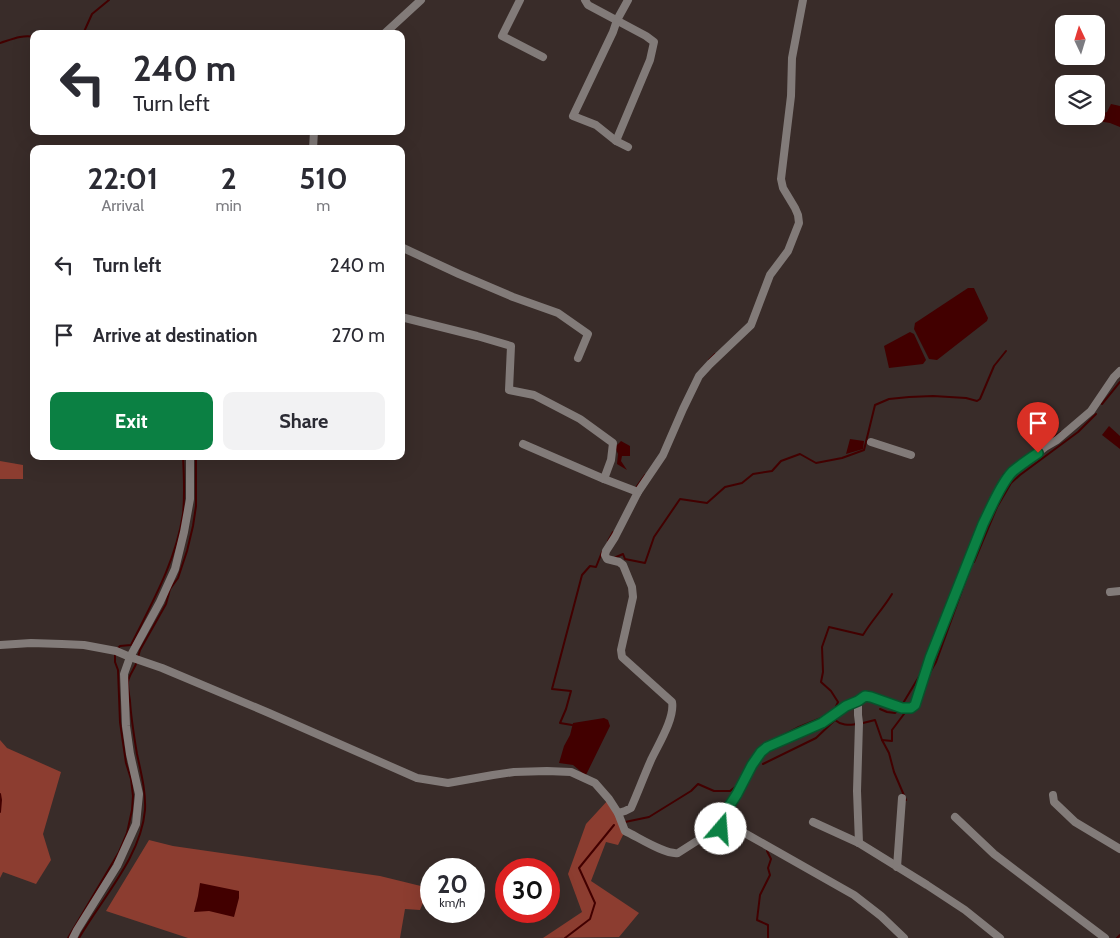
<!DOCTYPE html>
<html lang="en">
<head>
<meta charset="utf-8">
<style>
  :root { --surface:#fff; --page:#f2f2f3; --text:#2b2b33; --muted:#7c7c81; --accent:#0b8043 }
  body { margin:0; font-family:Cabin,sans-serif; background:var(--page); color:var(--text); height:100vh; display:flex; flex-direction:column; font-size:19px; white-space:nowrap }
  * { box-sizing:border-box; margin:0 }
  p { font-size:16px; color:var(--muted) }
  .icon { flex:none; width:28px; height:28px; fill:none; stroke:currentColor; stroke-width:2; stroke-linecap:round; stroke-linejoin:round }
  .map { position:relative; flex:1; overflow:hidden }
  .sheet { position:absolute; left:30px; top:145px; width:375px; height:315px; display:flex; flex-direction:column; background:var(--surface); border-radius:10px; box-shadow:0 5px 20px #0002 }
  .sheet>* { flex:none }
  .guide { position:absolute; left:30px; top:30px; width:375px; height:105px; border-radius:10px; box-shadow:0 5px 20px #0002; background:#fff; color:var(--text); overflow:hidden }
  .needle { width:32px; rotate:356deg }
  .tools { position:absolute; left:1055px; top:15px; display:grid; gap:10px }
  .tools a { display:grid; place-items:center; width:50px; height:50px; border-radius:10px; background:var(--surface); box-shadow:0 5px 20px #0002; font-size:25px }
  .speed { position:absolute; left:420px; top:858px; display:flex; gap:10px; font-size:25px; font-weight:700; text-align:center }
  .speed>* { display:grid; place-content:center; width:65px; height:65px; border-radius:50%; background:var(--surface); box-shadow:0 5px 20px #0002; line-height:1 }
  .speed small { font-size:12px; font-weight:400 }
  .speed .limit { border:8px solid #d22; background:#fff; color:#111 }
  .pin { position:absolute; display:grid; place-items:center; width:42px; height:42px; color:#fff; margin:-51px -21px; border-radius:50% 50% 50% 0; rotate:-45deg; box-shadow:0 0 5px #0007 }
  .pin .icon { rotate:45deg }
  .me { position:absolute; width:55px; margin:-28px; rotate:18deg; stroke-linejoin:round; filter:drop-shadow(0 0 4px #0008) }
  .turn { display:flex; align-items:center; gap:18px; height:105px; padding:0 20px; font-size:22px }
  .turn .icon { width:65px; height:65px; stroke-width:2.5 }
  .turn b { display:block; font-size:35px; line-height:42px }
  .eta { display:flex; justify-content:space-evenly; align-items:center; height:85px; text-align:center }
  .eta b { font-size:30px; font-weight:700; line-height:35px }
  .primary-button { display:flex; gap:10px; margin-top:auto; padding:10px 20px }
  .primary-button a { flex:1; height:58px; border-radius:10px; background:var(--accent); color:#fff; font-size:20px; font-weight:700; line-height:58px; text-align:center }
  .primary-button a+a { background:var(--page); color:var(--text) }
  ul { padding:0; list-style:none }
  li { display:flex; align-items:center; gap:15px; height:70px; padding:0 20px }
  li div { flex:1 }
  li b { display:block; font-size:19px }
  li em { font-style:normal }
  .map>svg:first-child { display:block }
</style>
</head>
<body>
<div class="map">
<svg width="1120" height="938" viewBox="0 0 1120 938">
  <rect width="100%" height="100%" fill="#392c29"/>
  <g fill="#8c3d30">
    <polygon points="0,461 23,465 23,479 0,479"/>
    <polygon points="0,740 7,748 61,772 43,834 51,860 36,884 3,872 0,878 0,812 1,800 0,794"/>
    <polygon points="609,799 625,831 618,845 606,842 591,881 639,913 619,937 543,938 582,912 568,874 586,824"/>
    <polygon points="149,840 173,846 380,876 429,888 420,910 405,909 400,938 188,938 106,911"/>
  </g>
  <g fill="#420000">
    <polygon points="1111,104 1120,106 1120,127 1110,123 1086,119 1086,116 1096,116 1107,112"/>
    <polygon points="968,288 974,288 988,318 987,321 937,360 929,359 914,329 915,323"/>
    <polygon points="910,332 914,334 926,360 923,364 889,368 884,346"/>
    <polygon points="1109,426 1120,436 1120,449 1102,435"/>
    <polygon points="850,439 864,441 863,449 846,454"/>
    <polygon points="621,441 630,446 630,456 622,456 621,461 627,470 617,464 618,454 615,447"/>
    <polygon points="604,718 608,720 610,726 586,775 585,775 573,765 559,763 564,746 570,735 573,723"/>
    <polygon points="200,883 239,891 239,898 234,917 209,911 194,912 198,896"/>
  </g>
  <g fill="none" stroke-linecap="round" stroke-linejoin="round">
    <g stroke="#420000" stroke-width="2">
      <polyline points="83,34 92,14 109,0"/>
      <path d="M0 43C10 40 23 34 34 37"/>
      <polyline points="709,360 715,354"/>
      <polyline points="1102,404 1120,382"/>
      <polyline points="1048,441 1061,432"/>
      <polyline points="1018,462 1030,453"/>
      <polyline points="1001,481 1004,474"/>
      <polyline points="635,489 645,475"/>
      <polyline points="608,541 613,532"/>
      <polyline points="614,558 623,554 625,559 645,563 654,537 680,499 707,503 725,487 742,483 753,474 772,471 781,461 800,454 816,463 842,458 864,450 875,405 889,399 909,397 933,396 966,398 977,401 980,399 994,366 1006,351"/>
      <polyline points="974,562 997,507 1011,483 1020,475 1078,432 1096,414"/>
      <path d="M118 648 120 646 131 645C152 603 176 561 183 514 185 495 184 475 183 456"/>
      <polyline points="138,657 140,650 166,604 170,589 178,578 187,551 193,526 196,506 196,456"/>
      <polyline points="928,676 936,662 968,574"/>
      <polyline points="902,705 923,670"/>
      <polyline points="880,709 887,712 895,713 900,709"/>
      <path d="M834 711 838 702 831 691 821 682 823 672 822 647 829 627 863 635C872 620 883 609 892 594"/>
      <polyline points="863,723 875,720 882,740 889,753 894,772 906,800"/>
      <polyline points="572,725 560,723 566,709 571,691 552,689 582,575 590,566 596,567 602,552"/>
      <polyline points="778,738 799,727 826,716"/>
      <polyline points="882,740 892,741 892,730 907,710"/>
      <path d="M763 764 816 738 835 720C842 726 848 725 857 724"/>
      <polyline points="0,794 1,800 0,812"/>
      <polyline points="625,822 649,817 691,791 698,784 714,791 730,791 739,784"/>
      <polyline points="767,851 771,859 768,868 770,875 760,895 757,920 768,925 768,938"/>
      <polyline points="68,938 119,852 127,833 132,810 133,796 131,779 126,763 120,722 118,670 115,662 115,655"/>
      <path d="M79 938C102 898 141 857 145 810 146 791 141 773 137 754 134 736 131 718 130 701 129 695 128 688 128 682 129 674 135 669 137 661"/>
      <polyline points="565,938 590,919 595,903 579,868 614,825"/>
      <polyline points="1117,938 1120,935"/>
    </g>
    <g stroke="#827b79" stroke-width="8">
      <polyline points="520,0 502,36 543,57"/>
      <polyline points="585,0 588,5 646,36 654,42 650,60 616,141 628,147"/>
      <polyline points="384,34 421,0"/>
      <polyline points="616,141 596,125 573,116 613,32 617,20 628,0"/>
      <polyline points="313,149 314,131"/>
      <polyline points="401,247 459,274 513,297 558,313 588,334 578,358"/>
      <polyline points="401,317 477,336 511,346 509,390 534,395 580,419 613,443 611,460 604,479 638,492"/>
      <polyline points="871,442 911,455"/>
      <polyline points="523,444 604,479"/>
      <polyline points="1110,592 1120,591"/>
      <path d="M0 645 31 643 62 644 84 645 116 651 130 657 162 668 269 713 417 778 448 783 493 775 514 772 547 771 571 772 595 783 609 799 618 813 625 831C638 837 665 855 678 853L714 830 721 829 741 831 854 895 881 916 904 938"/>
      <polyline points="858,701 858,715 859,723 857,791 859,843"/>
      <polyline points="1053,795 1054,802 1075,822 1120,849"/>
      <path d="M618 813 625 811 631 808C638 792 644 776 651 760 658 745 675 718 672 702L622 657 621 650 633 597 632 587 623 565 619 562 607 559 605 555 606 551 615 537 638 492 663 455 683 409 699 376 710 364 751 325 770 275 788 251 799 223 798 215 795 208 783 188 781 179 791 96 792 58 803 0"/>
      <polyline points="955,817 994,854 1105,938"/>
      <polyline points="813,822 859,843 927,885 965,910 1000,938"/>
      <polyline points="721,829 726,811 737,794 752,765 761,752 767,747 822,723 846,706 858,701 865,696 871,697 902,708 911,708 915,705 930,658 983,525 1001,488 1010,474 1019,466 1026,462 1045,447 1057,440 1091,411 1114,377 1120,371"/>
      <polyline points="897,867 902,798"/>
      <polyline points="73,938 77,930 117,866 136,824 139,794 130,754 126,726 124,674 130,657 160,602 175,569 184,532 190,499 190,456"/>
    </g>
  </g>
  <g fill="none" stroke-linecap="round" stroke-linejoin="round">
    <defs>
      <path id="route" d="M721 829 726 811 737 794 752 765 761 752 767 747 822 723 846 706 858 701 865 696 871 697 902 708H911L915 705 930 658 983 524C991 508 1000 485 1012 472 1020 465 1029 459 1038 453"/>
    </defs>
    <use href="#route" stroke="#07532c" stroke-width="12"/>
    <use href="#route" stroke="#0b8043" stroke-width="9"/>
  </g>
</svg>
<div class="tools">
<a><svg class="needle" viewBox="-14 -14 28 28"><path d="M0-13l5 13h-10z" fill="#e53935"/><path d="M0 13l5-13h-10z" fill="#7c7c81"/></svg></a>
<a><svg class="icon" aria-label="layers" viewBox="0 0 24 24"><path d="M12 4l9 5-9 5-9-5zM3 14l9 5 9-5"/></svg></a>
</div>
<div class="speed"><div>20<small>km/h</small></div><div class="limit">30</div></div>
<div class="pin" style="left:1038px;top:453px;background:#d93025"><svg class="icon" aria-label="arrive" viewBox="0 0 24 24"><path d="M6 21V4h12l-3 4 3 4H6"/></svg></div>
<svg class="me" style="left:721px;top:829px" viewBox="-20 -20 40 40"><circle r="19" fill="#fff"/><path d="M0-13L10 11 0 6-10 11z" fill="#0b8043"/></svg>
<div class="guide">
<div class="turn"><svg class="icon" aria-label="left" viewBox="0 0 24 24"><path d="M17 20v-9H6M10 6l-5 5 5 5"/></svg><div><b>240 m</b>Turn left</div></div>
</div>
<section class="sheet">
<div class="eta">
<div><b>22:01</b><p>Arrival</p></div>
<div><b>2</b><p>min</p></div>
<div><b>510</b><p>m</p></div>
</div>
<ul>
<li><svg class="icon" aria-label="left" viewBox="0 0 24 24"><path d="M17 20v-9H6M10 6l-5 5 5 5"/></svg><div><b>Turn left</b></div><em>240 m</em></li>
<li><svg class="icon" aria-label="arrive" viewBox="0 0 24 24"><path d="M6 21V4h12l-3 4 3 4H6"/></svg><div><b>Arrive at destination</b></div><em>270 m</em></li>
</ul>
<div class="primary-button"><a>Exit</a><a>Share</a></div>
</section>
</div>
</body>
</html>
